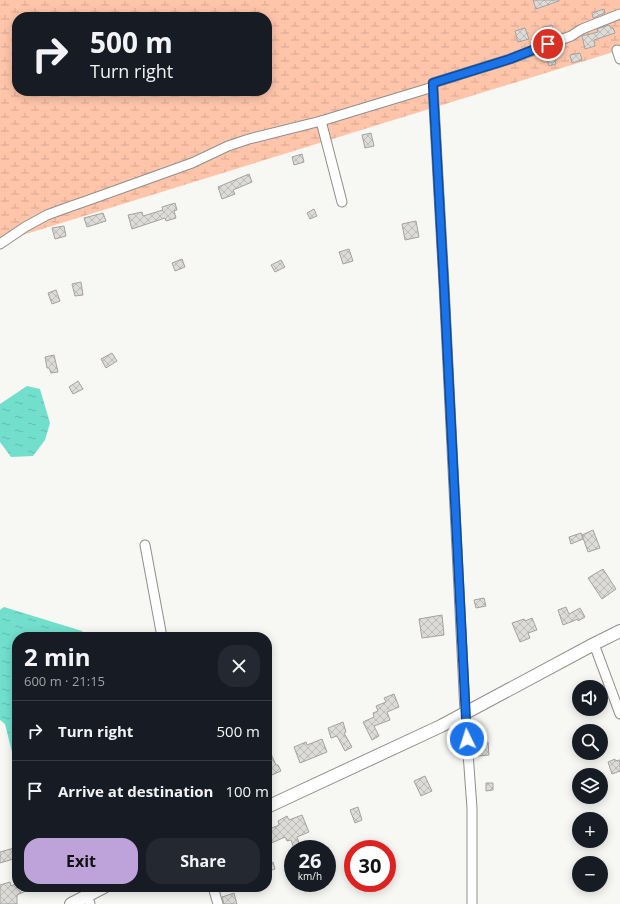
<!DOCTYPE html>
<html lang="en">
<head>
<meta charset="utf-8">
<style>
  :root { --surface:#171b24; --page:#242831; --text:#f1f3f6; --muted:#9ea1a6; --line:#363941; --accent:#bea3da }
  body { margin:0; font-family:"Open Sans",sans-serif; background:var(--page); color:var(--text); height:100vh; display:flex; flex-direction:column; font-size:15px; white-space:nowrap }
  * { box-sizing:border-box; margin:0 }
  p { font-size:13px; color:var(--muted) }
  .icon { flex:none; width:22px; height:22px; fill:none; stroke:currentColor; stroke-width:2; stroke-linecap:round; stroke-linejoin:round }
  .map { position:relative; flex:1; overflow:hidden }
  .side { position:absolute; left:12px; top:632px; width:260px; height:260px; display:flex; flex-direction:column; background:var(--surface); border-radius:16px; box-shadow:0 2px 10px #0003 }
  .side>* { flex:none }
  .guide { position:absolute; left:12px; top:12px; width:260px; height:84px; border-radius:16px; box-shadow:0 2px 10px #0003; background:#171b24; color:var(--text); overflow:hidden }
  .tools { position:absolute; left:572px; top:680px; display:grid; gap:8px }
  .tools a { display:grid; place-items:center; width:36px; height:36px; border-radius:50%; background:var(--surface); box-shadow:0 2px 10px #0003; font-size:20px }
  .speed { position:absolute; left:284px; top:840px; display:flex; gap:8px; font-size:20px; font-weight:700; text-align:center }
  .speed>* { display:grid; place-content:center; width:52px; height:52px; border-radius:50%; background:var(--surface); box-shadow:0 2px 10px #0003; line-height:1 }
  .speed small { font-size:10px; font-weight:400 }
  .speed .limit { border:6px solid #d22; background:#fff; color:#111 }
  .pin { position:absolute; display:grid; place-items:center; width:34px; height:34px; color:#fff; margin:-17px; border:2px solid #fff; border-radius:50%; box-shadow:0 1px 4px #0007 }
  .me { position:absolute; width:44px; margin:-22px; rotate:356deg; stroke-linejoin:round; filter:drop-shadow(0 0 3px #0008) }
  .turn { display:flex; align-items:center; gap:14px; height:84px; padding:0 12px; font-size:18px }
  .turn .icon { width:52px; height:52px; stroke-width:2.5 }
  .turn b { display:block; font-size:28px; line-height:34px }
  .round { display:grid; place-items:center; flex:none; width:42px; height:42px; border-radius:16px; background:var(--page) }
  .summary { display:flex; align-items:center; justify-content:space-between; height:68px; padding:0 12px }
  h1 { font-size:24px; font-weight:700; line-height:30px }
  .cta { display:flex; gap:8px; margin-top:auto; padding:8px 12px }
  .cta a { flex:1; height:46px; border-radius:16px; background:var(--accent); color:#111; font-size:16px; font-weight:700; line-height:46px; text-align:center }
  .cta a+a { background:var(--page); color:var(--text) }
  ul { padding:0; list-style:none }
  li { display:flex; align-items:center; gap:12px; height:60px; padding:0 12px; border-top:1px solid var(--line) }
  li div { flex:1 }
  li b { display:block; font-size:15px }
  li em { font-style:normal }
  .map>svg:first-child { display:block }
</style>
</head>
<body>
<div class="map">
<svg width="620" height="904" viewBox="0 0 620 904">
  <defs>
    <pattern id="wetland-marsh" width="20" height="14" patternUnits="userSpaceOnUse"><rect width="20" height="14" fill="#fec5aa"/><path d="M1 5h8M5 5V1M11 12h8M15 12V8" fill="none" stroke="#d9a891"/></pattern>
    <pattern id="water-ripples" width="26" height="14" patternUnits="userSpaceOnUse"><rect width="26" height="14" fill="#72dfcc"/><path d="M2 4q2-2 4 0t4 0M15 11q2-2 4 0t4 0" fill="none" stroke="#62beae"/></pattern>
    <pattern id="building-cross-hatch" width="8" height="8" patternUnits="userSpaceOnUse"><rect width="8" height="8" fill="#dddbd7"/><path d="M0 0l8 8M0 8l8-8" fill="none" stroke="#bdbbb8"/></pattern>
  </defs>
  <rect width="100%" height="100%" fill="#f7f7f3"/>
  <path fill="url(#wetland-marsh)" fill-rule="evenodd" d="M0 0H620V50L0 242ZM17 17H267V91H17Z"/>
  <g fill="url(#water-ripples)">
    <polygon points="27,386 40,389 50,423 45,440 33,456 11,457 0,442 0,404"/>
    <polygon points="4,607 82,631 85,637 17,637 17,772 5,724 0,720 0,610"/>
  </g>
  <g fill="url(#building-cross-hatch)" stroke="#a5a29f">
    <polygon points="533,0 559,0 559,1 536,9"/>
    <polygon points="604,9 605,13 593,18 592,13"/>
    <polygon points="552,25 554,36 544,38 543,27"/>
    <polygon points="609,25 611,28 613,28 615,33 594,40 595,46 585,49 582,36 598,32 597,29"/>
    <polygon points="525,28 529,39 518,42 515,31"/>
    <polygon points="580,53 582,60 572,63 570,55"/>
    <polygon points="554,56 556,64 549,66 547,58"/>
    <polygon points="371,133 374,146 365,148 362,135"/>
    <polygon points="302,154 304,162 294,165 292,157"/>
    <polygon points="249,174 252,182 233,190 235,194 222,199 218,187"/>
    <polygon points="175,203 177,210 174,211 176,218 166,221 165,218 132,229 128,215 142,212 143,216 163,210 162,207"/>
    <polygon points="314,209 317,216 310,219 307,213"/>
    <polygon points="103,213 106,221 87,227 84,218"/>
    <polygon points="416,221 419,237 405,240 402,224"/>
    <polygon points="64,226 66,236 55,239 52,228"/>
    <polygon points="349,249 353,261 343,264 339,252"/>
    <polygon points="182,259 185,267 175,271 172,263"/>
    <polygon points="281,260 285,267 275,272 271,265"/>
    <polygon points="81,282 83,295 75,296 72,284"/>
    <polygon points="56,290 60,301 52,304 48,293"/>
    <polygon points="112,353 117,361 106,368 101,359"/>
    <polygon points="54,355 58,372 51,373 49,368 47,368 45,357"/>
    <polygon points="78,381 83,389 73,394 69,387"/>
    <polygon points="593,530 600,548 588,552 582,535"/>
    <polygon points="581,533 583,539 571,544 569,537"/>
    <polygon points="603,569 616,589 602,599 588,578"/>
    <polygon points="484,598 486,606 476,608 474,600"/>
    <polygon points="566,607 569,614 580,608 585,617 578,621 578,619 563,625 558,610"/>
    <polygon points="442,615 444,635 422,638 419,619"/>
    <polygon points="532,618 537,630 528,633 530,638 520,642 512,623 524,619 525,621"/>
    <polygon points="394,694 399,707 387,712 390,720 374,726 379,736 372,740 363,722 374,717 373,713 378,711 376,706 386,702 384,698"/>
    <polygon points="343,722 346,732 344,733 352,747 345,751 337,736 331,738 328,728"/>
    <polygon points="322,739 327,752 300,763 294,747 306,742 307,745"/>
    <polygon points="477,742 488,742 489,755 478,756"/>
    <polygon points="267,745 276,765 278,765 281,771 267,777"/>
    <polygon points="615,759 615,761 620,760 620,771 612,774 608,762"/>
    <polygon points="425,776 432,791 421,796 414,781"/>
    <polygon points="486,783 493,783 493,790 486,791"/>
    <polygon points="358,807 362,820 355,823 350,810"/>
    <polygon points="302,815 309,832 297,837 301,849 294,849 291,840 287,841 285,837 267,845 267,830 279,825 278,821 287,816 289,820"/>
    <polygon points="14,848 17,858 0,863 0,852"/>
    <polygon points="273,862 275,869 267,872 267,864"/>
    <polygon points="10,882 11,886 17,883 17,887 35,887 17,895 17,904 0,904 0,885"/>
    <polygon points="234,893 237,904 224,904 222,897"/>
  </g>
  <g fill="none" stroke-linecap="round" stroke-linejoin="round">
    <defs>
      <g id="minor">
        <polyline points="617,50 620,59"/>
        <polyline points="321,121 342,202"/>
        <polyline points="0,244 25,227 47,215 66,208 89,200 192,163 228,146 249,139 321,121 433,87"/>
        <polyline points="145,545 162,637"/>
        <polyline points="594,644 620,714"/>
        <polyline points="85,887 90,904"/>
        <polyline points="213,887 218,904"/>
        <polyline points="472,904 472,808 465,712 444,285 433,87 433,83 510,59 571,36 582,29 620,14"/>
      </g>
      <g id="tertiary">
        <polyline points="267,807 441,726 594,644 620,631"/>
        <polyline points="71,904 104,887"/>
      </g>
    </defs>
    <use href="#minor" stroke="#8f8f8b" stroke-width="11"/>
    <use href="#tertiary" stroke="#8f8f8b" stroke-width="14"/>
    <use href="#minor" stroke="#fff" stroke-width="9"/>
    <use href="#tertiary" stroke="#fff" stroke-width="12"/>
  </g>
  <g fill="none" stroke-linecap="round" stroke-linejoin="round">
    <defs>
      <polyline id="route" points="467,739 444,285 433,87 433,83 510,59 548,44"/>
    </defs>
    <use href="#route" stroke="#114b97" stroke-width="10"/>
    <use href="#route" stroke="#1a73e8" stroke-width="7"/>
  </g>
</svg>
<div class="tools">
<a><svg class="icon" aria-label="sound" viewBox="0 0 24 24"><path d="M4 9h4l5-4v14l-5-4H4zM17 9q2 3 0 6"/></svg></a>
<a><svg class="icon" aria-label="search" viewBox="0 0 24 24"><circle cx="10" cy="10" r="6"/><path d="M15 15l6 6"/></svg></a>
<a><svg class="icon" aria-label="layers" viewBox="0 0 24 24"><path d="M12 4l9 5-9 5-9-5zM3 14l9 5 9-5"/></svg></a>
<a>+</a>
<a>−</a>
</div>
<div class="speed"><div>26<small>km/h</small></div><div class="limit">30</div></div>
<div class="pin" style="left:548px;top:44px;background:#d93025"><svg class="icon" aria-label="arrive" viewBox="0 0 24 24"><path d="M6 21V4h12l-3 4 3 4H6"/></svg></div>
<svg class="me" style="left:467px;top:739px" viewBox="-20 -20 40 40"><circle r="17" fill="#1a73e8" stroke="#fff" stroke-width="3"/><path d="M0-11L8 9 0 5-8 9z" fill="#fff"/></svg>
<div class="guide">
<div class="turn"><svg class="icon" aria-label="right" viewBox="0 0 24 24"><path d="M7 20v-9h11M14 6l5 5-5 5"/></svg><div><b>500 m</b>Turn right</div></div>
</div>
<section class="side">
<div class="summary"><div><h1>2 min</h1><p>600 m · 21:15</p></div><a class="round"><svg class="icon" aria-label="close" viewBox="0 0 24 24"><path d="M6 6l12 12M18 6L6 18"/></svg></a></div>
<ul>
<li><svg class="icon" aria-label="right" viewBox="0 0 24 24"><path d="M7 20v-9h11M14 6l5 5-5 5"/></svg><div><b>Turn right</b></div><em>500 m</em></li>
<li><svg class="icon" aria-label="arrive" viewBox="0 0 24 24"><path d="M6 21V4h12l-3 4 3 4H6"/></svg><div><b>Arrive at destination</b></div><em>100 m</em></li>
</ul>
<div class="cta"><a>Exit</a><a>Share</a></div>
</section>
</div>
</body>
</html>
